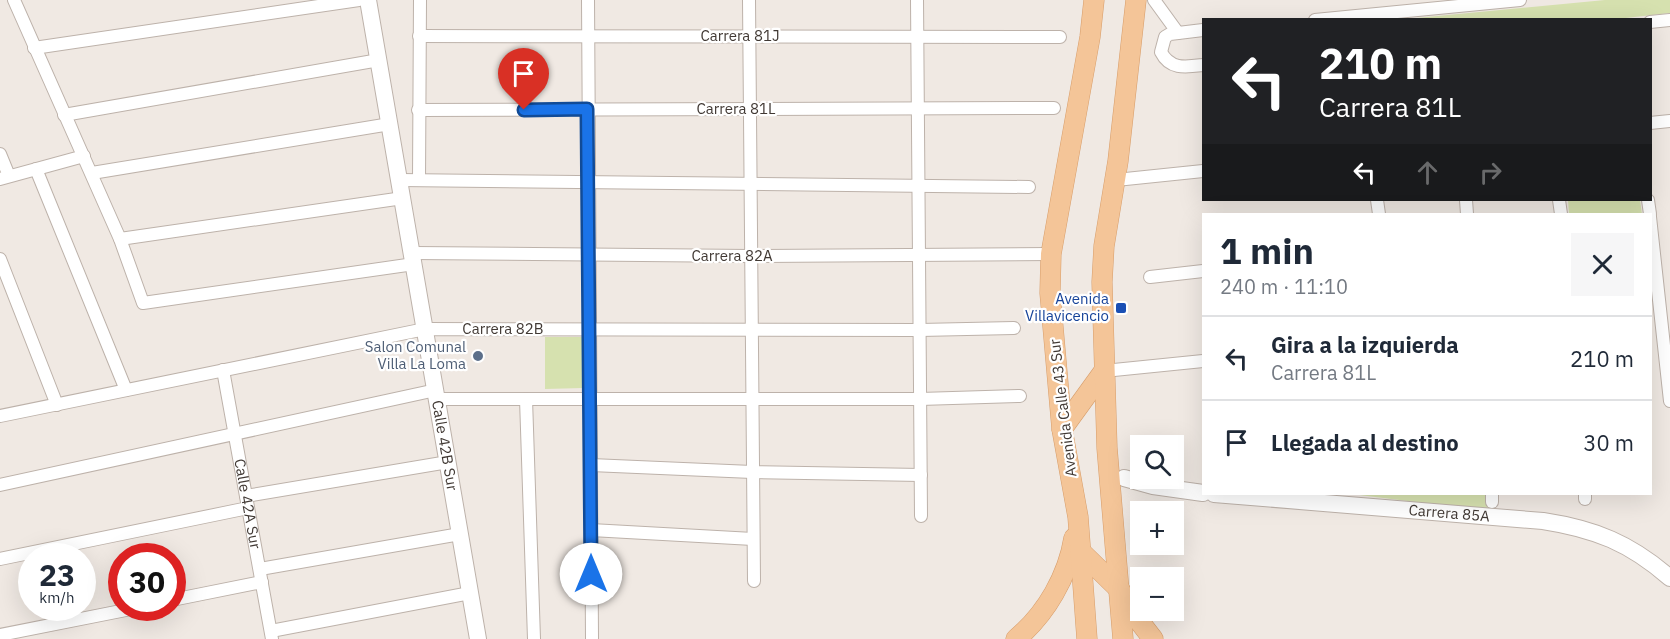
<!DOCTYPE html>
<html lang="es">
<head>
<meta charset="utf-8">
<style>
  :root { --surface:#fff; --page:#f6f6f7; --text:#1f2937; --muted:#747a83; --line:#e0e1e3 }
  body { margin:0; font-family:"IBM Plex Sans",sans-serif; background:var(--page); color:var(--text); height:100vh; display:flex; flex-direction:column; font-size:22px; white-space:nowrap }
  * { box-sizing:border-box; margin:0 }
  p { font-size:20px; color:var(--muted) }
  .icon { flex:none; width:33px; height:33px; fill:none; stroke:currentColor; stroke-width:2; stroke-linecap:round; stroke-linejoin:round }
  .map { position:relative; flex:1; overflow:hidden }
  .side { position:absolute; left:1202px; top:213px; width:450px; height:282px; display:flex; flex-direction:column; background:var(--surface); border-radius:0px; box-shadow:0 6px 24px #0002 }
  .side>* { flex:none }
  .top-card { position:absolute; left:1202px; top:18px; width:450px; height:183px; border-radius:0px; box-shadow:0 6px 24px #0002; background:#202124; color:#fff; overflow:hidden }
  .tools { position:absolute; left:1130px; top:435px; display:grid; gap:12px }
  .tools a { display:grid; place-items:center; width:54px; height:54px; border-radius:0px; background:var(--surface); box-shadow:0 6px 24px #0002; font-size:30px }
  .speed { position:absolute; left:18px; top:543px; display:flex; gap:12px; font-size:30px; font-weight:700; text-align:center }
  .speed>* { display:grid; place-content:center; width:78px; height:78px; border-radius:50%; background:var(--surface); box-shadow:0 6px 24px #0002; line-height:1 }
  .speed small { font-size:15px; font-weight:400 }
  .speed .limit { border:9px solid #d22; background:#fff; color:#111 }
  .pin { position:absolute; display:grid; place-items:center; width:51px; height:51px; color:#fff; margin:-62px -26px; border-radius:50% 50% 50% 0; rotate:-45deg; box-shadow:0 0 6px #0007 }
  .pin .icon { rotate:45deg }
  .me { position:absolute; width:66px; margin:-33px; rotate:0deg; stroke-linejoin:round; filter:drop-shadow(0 0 4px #0008) }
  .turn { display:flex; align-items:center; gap:21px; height:126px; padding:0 18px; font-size:27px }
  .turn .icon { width:78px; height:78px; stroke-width:2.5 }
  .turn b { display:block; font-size:42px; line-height:51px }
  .lanes { display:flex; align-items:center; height:57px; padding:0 18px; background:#0003; justify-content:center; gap:30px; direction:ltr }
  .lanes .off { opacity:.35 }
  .round { display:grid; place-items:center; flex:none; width:63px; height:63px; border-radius:0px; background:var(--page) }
  .summary { display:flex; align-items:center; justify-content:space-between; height:102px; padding:0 18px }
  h1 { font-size:36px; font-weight:800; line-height:45px }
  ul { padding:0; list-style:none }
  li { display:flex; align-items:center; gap:18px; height:84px; padding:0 18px; border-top:2px solid var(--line) }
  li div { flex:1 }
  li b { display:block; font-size:22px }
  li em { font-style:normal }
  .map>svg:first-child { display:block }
</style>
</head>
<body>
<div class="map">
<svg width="1670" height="639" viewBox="0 0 1670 639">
  <rect width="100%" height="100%" fill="#f0e9e3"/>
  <g fill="#d6e1af">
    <polygon points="1605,0 1670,0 1670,13 1608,20 1406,19"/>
    <polygon points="1568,200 1640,200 1642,214 1569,214"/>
    <polygon points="545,337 582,337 583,388 545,389"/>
    <polygon points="1351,494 1487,494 1488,511"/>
  </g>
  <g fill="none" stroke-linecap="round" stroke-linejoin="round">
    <defs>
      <g id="minor">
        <polyline points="14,0 120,239 143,303 414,264"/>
        <polyline points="588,0 592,638"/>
        <polyline points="749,0 754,581"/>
        <polyline points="917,0 921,516"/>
        <polyline points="1154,0 1178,33"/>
        <polyline points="1315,20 1520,0"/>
        <polyline points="1650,22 1670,20"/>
        <path d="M1203 30 1170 34 1165 37 1161 52C1170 70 1186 67 1203 65"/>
        <polyline points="419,36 1060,37"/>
        <polyline points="34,48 359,0"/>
        <polyline points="418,110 1054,108"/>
        <polyline points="64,115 379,60"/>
        <polyline points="1650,123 1670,121"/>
        <polyline points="0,154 9,176"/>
        <polyline points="36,169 126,390"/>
        <polyline points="92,173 390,124"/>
        <polyline points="0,179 84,156"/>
        <polyline points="400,180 1029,187"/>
        <polyline points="419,180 420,0"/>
        <polyline points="1116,180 1203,171"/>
        <polyline points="1377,200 1379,214"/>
        <polyline points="1466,200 1467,214"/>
        <polyline points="1559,200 1561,214"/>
        <polyline points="1648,200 1650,214"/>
        <polyline points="1650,217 1670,401"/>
        <polyline points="120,239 403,198"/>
        <polyline points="413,253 750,256 1051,254"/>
        <polyline points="0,259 57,405"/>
        <polyline points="1150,277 1203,271"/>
        <path id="s1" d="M223 370 272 639"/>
        <polyline points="1104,371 1203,361"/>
        <polyline points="437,399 920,399 1020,396"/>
        <polyline points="526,399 534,639"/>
        <polyline points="0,416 425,329 920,330 1014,328"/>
        <polyline points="591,465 752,472 921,475"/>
        <polyline points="0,485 436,390"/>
        <polyline points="1492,494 1492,502"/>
        <polyline points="1585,494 1585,499"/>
        <polyline points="246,496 448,462"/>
        <polyline points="591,530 753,539"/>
        <polyline points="0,559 248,508"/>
        <polyline points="260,569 460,534"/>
        <polyline points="172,600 262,582"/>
        <polyline points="271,631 470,593"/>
        <polyline points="0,635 136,608"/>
      </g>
      <g id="tertiary">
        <path id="s2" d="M368 0 478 639"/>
        <polyline points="1124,478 1153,486 1203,493"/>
        <path id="s3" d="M1214 494 1543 521C1595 529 1630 543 1670 578"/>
      </g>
      <g id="primary">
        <polyline points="1062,429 1104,371"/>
        <polyline points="1080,551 1120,590 1129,608 1153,639"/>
        <path d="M1016 639C1046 614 1068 576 1074 538"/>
        <polyline points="1087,639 1078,517 1062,429 1050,293 1051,254 1090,37 1094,0"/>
        <polyline points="1123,639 1107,448 1102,282 1104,246 1118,161 1136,0"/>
      </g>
    </defs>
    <use href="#minor" stroke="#bdb2aa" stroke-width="14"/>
    <use href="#tertiary" stroke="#bdb2aa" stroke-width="18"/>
    <use href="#primary" stroke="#d79d6a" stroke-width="21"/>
    <use href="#minor" stroke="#fff" stroke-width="12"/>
    <use href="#tertiary" stroke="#fff" stroke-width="16"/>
    <use href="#primary" stroke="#f4c598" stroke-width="20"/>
  </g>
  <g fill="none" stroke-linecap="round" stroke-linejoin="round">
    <defs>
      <polyline id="route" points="524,110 587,109 591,574"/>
    </defs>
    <use href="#route" stroke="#114b97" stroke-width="15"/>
    <use href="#route" stroke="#1a73e8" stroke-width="10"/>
  </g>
  <rect fill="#1a4fb4" stroke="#fff" stroke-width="2" x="1115" y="302" width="12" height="12" rx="3"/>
  <circle fill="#5c6f8a" stroke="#fff" stroke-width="2" cx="478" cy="356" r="6"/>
  <g text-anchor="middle" stroke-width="4.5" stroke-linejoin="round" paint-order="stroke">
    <g font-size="15" fill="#413934" stroke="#fff">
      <text x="740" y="41">Carrera 81J</text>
      <text x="736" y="114">Carrera 81L</text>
      <text x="732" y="261">Carrera 82A</text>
      <text x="503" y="334">Carrera 82B</text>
      <text transform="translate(1063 408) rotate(-97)" y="5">Avenida Calle 43 Sur</text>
      <text dy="5" stroke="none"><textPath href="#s2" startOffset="452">Calle 42B Sur</textPath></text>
      <text dy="5" stroke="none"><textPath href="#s1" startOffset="136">Calle 42A Sur</textPath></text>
      <text dy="5" stroke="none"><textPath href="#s3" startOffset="236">Carrera 85A</textPath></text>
    </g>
    <g font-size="15" fill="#164399" stroke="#fff" text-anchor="end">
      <text x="1109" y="304">Avenida<tspan x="1109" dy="17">Villavicencio</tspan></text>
    </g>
    <g font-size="15" fill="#4e5e75" stroke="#fff" text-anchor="end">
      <text x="466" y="352">Salon Comunal<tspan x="466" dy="17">Villa La Loma</tspan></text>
    </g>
  </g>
</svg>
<div class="tools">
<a><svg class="icon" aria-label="search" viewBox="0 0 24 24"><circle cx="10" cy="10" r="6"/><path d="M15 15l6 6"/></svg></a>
<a>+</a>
<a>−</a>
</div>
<div class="speed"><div>23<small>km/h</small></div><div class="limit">30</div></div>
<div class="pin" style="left:524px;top:110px;background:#d93025"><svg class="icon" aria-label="arrive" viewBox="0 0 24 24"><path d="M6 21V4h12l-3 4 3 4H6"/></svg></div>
<svg class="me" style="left:591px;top:574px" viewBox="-20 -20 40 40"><circle r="19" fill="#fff"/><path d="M0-13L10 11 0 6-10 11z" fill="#1a73e8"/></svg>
<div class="top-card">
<div class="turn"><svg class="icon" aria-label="left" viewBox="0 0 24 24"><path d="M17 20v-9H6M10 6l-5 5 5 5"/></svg><div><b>210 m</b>Carrera 81L</div></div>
<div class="lanes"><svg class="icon" aria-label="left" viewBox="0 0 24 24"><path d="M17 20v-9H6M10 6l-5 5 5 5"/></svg><svg class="icon off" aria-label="ahead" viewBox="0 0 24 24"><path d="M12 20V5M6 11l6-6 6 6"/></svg><svg class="icon off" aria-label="right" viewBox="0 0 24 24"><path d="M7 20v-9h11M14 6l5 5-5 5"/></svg></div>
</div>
<section class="side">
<div class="summary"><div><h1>1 min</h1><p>240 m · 11:10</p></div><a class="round"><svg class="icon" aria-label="close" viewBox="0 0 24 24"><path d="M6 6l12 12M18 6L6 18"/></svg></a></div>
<ul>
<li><svg class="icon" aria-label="left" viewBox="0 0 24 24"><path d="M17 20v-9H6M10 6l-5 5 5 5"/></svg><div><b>Gira a la izquierda</b><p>Carrera 81L</p></div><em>210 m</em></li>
<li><svg class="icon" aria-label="arrive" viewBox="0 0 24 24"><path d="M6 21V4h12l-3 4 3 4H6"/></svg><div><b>Llegada al destino</b></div><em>30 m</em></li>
</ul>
</section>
</div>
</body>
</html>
